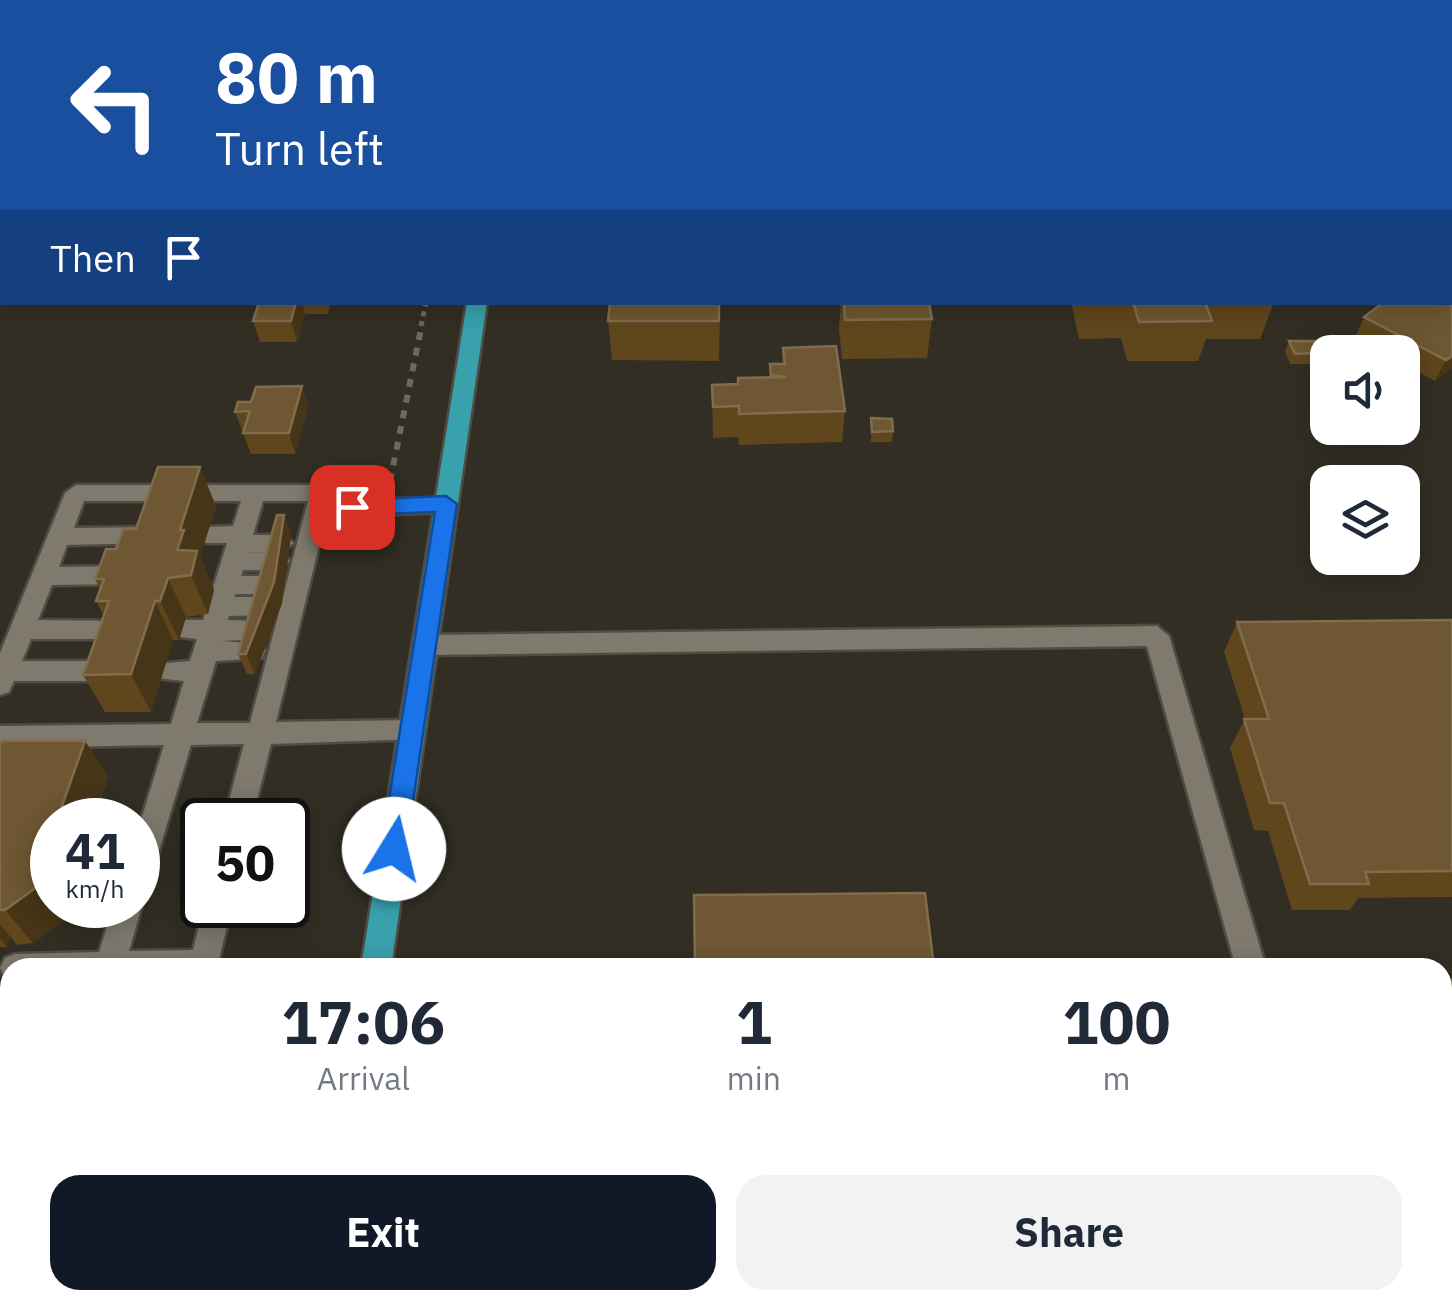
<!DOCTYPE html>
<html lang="en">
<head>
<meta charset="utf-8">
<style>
  :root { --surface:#fff; --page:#f2f2f3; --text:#1f2937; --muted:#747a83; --accent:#111827 }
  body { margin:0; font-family:"IBM Plex Sans",sans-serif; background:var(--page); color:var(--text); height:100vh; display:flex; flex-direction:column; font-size:38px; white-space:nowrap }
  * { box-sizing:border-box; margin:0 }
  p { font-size:32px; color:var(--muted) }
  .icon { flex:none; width:55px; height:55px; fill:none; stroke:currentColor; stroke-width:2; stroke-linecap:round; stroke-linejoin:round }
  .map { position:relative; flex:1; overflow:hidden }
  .details { position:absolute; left:0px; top:958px; width:1452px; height:352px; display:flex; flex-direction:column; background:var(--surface); border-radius:30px 30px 0 0; box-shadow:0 5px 25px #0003 }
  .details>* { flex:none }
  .top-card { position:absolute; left:0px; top:0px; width:1452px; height:305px; box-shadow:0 5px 25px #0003; background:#1a4fa0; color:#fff; overflow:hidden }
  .tools { position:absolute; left:1310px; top:335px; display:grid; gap:20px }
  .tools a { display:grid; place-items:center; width:110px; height:110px; border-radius:20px; background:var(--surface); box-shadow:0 5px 25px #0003; font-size:50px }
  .speed { position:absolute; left:30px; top:798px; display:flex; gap:20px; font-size:50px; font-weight:700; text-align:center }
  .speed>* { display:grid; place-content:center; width:130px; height:130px; border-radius:50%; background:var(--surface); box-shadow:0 5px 25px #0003; line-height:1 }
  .speed small { font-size:25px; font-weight:400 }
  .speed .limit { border:5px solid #111; border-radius:15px; background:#fff; color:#111 }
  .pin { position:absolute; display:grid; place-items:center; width:85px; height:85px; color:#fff; margin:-42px; border-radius:20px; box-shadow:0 5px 15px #0006 }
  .me { position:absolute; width:110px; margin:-55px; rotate:9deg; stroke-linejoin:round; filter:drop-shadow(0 0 8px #0008) }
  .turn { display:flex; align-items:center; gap:35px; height:210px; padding:0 50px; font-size:45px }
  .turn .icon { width:130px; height:130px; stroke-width:2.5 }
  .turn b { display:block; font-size:70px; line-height:85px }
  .then { display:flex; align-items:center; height:95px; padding:0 50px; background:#0003; gap:20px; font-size:38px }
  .eta { display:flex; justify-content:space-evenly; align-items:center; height:170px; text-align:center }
  .eta b { font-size:60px; font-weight:800; line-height:70px }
  .cta { display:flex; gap:20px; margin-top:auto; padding:20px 50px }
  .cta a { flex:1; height:115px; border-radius:30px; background:var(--accent); color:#fff; font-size:40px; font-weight:800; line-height:115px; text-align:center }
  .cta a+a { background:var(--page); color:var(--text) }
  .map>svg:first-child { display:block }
</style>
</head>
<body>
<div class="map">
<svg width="1452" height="1309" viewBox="0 0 1452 1309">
  <rect width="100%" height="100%" fill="#322e24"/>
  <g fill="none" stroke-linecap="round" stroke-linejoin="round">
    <defs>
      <g id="minor">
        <polygon points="1333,0 1349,0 1351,2 1335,2"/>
        <rect x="1450" y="161" width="2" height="14"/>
        <polygon points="1450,244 1452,245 1452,259 1450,258"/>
        <path d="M76 485H321L329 487 331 500 454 498 457 504 454 510 446 512 326 517 276 722 412 720 421 723 425 731 421 739 271 744 252 820H224L244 744 191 745 152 874 148 883 138 886V830L164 745 0 748V726L171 724 184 681 155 678 151 671 155 664 190 661 197 639 173 636 170 629 182 620H203L227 543H207L195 535 207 527 233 526 241 501H84L74 528 153 527 165 535 153 543 67 545 59 567 128 566 140 575 128 584 52 585 38 620 120 621 132 630 120 639H31L22 661H116L125 664 129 671 125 678 116 681H14L9 692 0 695V653L65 493ZM263 501H308L250 723H197L216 661 262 658 265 651 262 644 221 641 259 639 271 630 259 621 228 620 229 616 265 615 277 606 265 597H234L236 594H271L283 585 271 576H241L243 570H278L290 561 278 552 248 553 282 551 294 543 282 535H253Z"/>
        <polygon points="1157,626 1169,636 1266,968 1236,968 1147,646 425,655 416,652 413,645 416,638 425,635"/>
        <polygon points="138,896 142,905 129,951 193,950 204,905 232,905 217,968 10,968 10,980 5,978 0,968 5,958 15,954 99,952 114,905 138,905"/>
        <polygon points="1155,1300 1189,1300 1188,1309 1154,1309"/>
      </g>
      <g id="major">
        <polygon points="467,302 487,302 391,968 361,968"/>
        <polygon points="307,1300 341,1300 340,1309 306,1309"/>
      </g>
      <g id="highway">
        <polygon points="0,1136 10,1137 10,1175 0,1174"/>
        <polygon points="691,1300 759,1300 763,1309 695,1309"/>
      </g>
    </defs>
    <use href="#minor" stroke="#4f4c43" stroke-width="5"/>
    <use href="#major" stroke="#4f4c43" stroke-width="5"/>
    <use href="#highway" stroke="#4f4c43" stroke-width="5"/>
    <polyline stroke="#6c6960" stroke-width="5" stroke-dasharray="5 5" stroke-linecap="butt" points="421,326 426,302"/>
    <polyline stroke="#6c6960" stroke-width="6" stroke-dasharray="8 8" stroke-linecap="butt" points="390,481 422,324"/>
    <use href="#minor" fill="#7f796e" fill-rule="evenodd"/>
    <use href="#major" fill="#38a1ac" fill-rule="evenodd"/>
    <use href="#highway" fill="#09bbd5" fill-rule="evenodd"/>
  </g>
  <g fill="#5f461d">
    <polygon points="1452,4 1452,47 1451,47 1450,5"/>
    <polygon points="259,302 330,302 328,314 305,314 297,342 260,342 253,321"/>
    <polygon points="720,302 719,361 612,360 608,321"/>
    <polygon points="841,302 929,302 932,319 927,358 842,359 839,328"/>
    <polygon points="1071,302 1274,302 1260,339 1206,339 1198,361 1127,361 1121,338 1079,339"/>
    <polygon points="1452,303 1452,368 1435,381 1402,363 1402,352 1383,352 1355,338 1364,317"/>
    <polygon points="1289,341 1328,352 1326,364 1290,364 1285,351"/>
    <polygon points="783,348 845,411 842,442 739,445 738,437 713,438 712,385 738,384 769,377 770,364 782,364"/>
    <polygon points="302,386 308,407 295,454 251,454 235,412 251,402"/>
    <polygon points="871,418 893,431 892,442 871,442"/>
    <polygon points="216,506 200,557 214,590 208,614 186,617 179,640 173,640 151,712 105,712 83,675 104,616 96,601 100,589 95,579 116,549 136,529"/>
    <polygon points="284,515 291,536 282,603 255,674 247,674 238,654"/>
    <polygon points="1452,620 1452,897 1358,898 1350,910 1292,910 1268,831 1254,830 1230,748 1245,719 1224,652 1237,622"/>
    <polygon points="0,741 85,741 108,777 94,820 52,820 52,905 70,910 63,921 33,943 17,945 10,936 7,947 0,947"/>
    <rect x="1442" y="980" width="10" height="55"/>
  </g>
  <g fill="#473517">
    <polygon points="296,302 302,302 305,314 297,342 291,321"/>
    <polygon points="1452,356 1452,368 1435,381 1446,360"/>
    <polygon points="302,386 308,407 295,454 289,433"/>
    <polygon points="200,467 216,506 200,557 214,590 208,614 191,575 177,550 180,530"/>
    <polygon points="284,515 291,536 282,603 255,674 246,654"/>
    <polygon points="168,578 186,617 179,640 160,601"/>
    <polygon points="155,601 173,640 151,712 131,674"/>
    <polygon points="85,741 108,777 94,820 57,820"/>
    <polygon points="52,833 52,905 66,905 70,910 63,921 33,943 5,910 36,880"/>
    <polygon points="0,925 10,936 7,947 0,939"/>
  </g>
  <g fill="#6e5732" stroke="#816d4d" stroke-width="2.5">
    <polygon points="1270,0 1284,0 1285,2 1272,2"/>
    <polygon points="259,302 296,302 291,321 253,321"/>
    <polygon points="610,302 719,302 719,321 608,321"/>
    <polygon points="844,302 929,302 932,319 845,320"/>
    <polygon points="1133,302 1205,302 1212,321 1139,322"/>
    <polygon points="1384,302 1452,303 1452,356 1446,360 1364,317"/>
    <polygon points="1289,341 1324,341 1330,352 1295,354"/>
    <polygon points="836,346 845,411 739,414 739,406 713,407 712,385 738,384 738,378 786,377 771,375 770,364 785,364 783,348"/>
    <polygon points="302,386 289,433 243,433 250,411 235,412 238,402 251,402 256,387"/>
    <polygon points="871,418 892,419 893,431 872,432"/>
    <polygon points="158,467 200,467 180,530 184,530 177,550 197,551 191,575 168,578 160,601 155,601 131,674 83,675 109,601 96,601 104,579 95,579 106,549 116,549 123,529 136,529"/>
    <polygon points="277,515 284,515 274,582 246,654 238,654"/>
    <polygon points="1452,620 1452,871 1365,872 1369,884 1310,884 1284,803 1270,803 1244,719 1269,719 1237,622"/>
    <polygon points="0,741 85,741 57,820 52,820 52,833 36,880 44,876 37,887 5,910 0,910"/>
    <polygon points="925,893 934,968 695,968 694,895"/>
    <rect x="1442" y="980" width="10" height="47"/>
  </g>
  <polygon fill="#1a73e8" stroke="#114b97" stroke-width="2.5" points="446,496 457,504 406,849 394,860 381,849 435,512 352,515 341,507 352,500"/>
</svg>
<div class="tools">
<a><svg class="icon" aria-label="sound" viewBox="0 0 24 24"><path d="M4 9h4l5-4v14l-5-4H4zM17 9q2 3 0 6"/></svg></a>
<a><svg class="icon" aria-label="layers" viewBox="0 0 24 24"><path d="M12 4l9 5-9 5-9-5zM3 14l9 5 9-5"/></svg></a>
</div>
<div class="speed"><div>41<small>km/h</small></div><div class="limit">50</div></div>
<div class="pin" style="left:352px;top:507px;background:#d93025"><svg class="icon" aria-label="arrive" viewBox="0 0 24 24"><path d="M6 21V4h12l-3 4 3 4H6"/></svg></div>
<svg class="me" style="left:394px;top:849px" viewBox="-20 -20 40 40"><circle r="19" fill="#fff"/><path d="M0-13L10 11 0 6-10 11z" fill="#1a73e8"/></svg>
<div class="top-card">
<div class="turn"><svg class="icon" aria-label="left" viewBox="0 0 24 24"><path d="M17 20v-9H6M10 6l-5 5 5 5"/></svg><div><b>80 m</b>Turn left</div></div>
<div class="then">Then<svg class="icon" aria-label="arrive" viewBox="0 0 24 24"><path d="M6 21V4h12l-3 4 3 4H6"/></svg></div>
</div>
<section class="details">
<div class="eta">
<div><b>17:06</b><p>Arrival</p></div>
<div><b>1</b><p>min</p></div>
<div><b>100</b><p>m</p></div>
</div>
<div class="cta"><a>Exit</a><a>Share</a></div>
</section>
</div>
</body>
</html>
